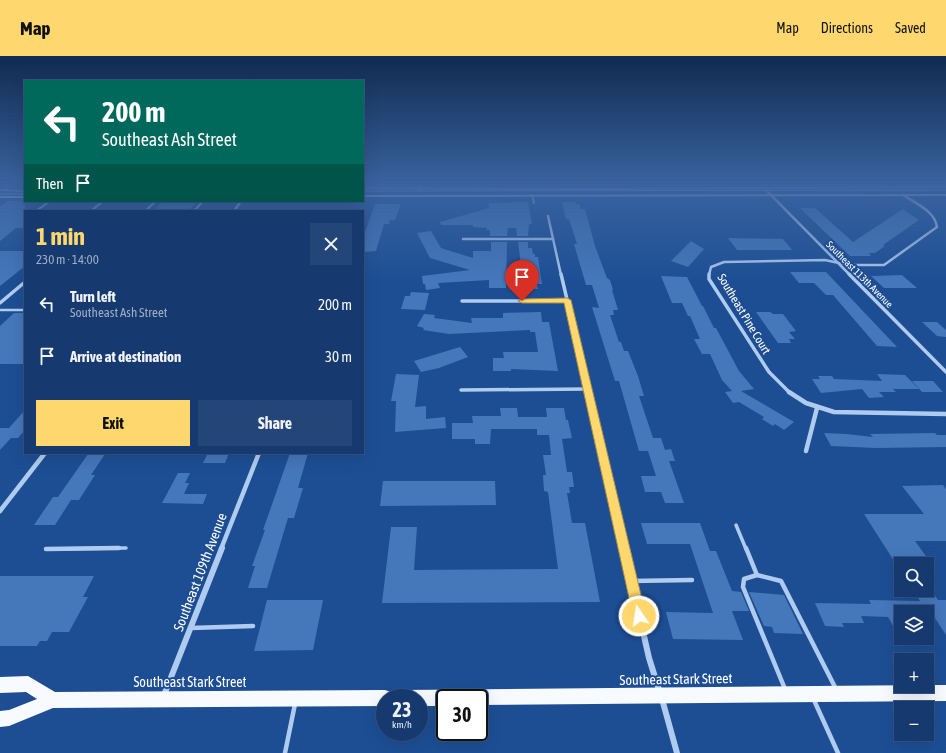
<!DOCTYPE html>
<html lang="en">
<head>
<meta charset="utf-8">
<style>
  :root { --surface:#163a6f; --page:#234577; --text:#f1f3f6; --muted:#9eadc3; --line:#355482; --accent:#fed86e }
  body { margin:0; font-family:"Asap Condensed",sans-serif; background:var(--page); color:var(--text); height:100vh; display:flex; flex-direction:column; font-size:15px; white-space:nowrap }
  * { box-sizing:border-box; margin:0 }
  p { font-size:13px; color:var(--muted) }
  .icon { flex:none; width:22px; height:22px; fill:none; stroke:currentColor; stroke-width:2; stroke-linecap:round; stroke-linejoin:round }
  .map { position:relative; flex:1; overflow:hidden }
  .sheet { position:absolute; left:24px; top:154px; width:340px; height:244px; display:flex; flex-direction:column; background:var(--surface); border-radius:0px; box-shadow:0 4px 16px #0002,0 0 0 1px var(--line) }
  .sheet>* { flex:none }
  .hud { position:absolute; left:24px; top:24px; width:340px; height:122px; border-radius:0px; box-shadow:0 4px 16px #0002,0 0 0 1px var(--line); background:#00695c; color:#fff; overflow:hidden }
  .controls { position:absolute; left:894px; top:501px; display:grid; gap:8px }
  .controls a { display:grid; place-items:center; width:40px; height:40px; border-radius:0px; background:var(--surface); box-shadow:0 4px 16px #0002,0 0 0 1px var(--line); font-size:20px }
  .speed { position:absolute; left:376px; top:633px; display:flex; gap:8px; font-size:20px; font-weight:700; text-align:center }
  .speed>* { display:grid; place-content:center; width:52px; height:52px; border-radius:50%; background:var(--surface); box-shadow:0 4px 16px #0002,0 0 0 1px var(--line); line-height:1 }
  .speed small { font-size:10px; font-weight:400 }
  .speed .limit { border:2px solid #111; border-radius:6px; background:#fff; color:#111 }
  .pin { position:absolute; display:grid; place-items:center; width:34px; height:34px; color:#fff; margin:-41px -17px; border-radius:50% 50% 50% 0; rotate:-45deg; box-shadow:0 0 4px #0007 }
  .pin .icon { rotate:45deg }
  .me { position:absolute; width:44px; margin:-22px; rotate:347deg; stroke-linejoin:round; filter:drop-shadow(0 0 3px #0008) }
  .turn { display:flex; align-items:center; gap:14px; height:84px; padding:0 12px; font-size:18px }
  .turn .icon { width:52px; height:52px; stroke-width:2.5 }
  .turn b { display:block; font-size:28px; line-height:34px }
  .then { display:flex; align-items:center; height:38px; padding:0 12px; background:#0003; gap:8px; font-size:15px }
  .round { display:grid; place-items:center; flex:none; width:42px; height:42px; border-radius:0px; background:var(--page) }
  .overview { display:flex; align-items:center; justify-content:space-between; height:68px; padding:0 12px }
  h1 { font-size:24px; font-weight:700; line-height:30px; color:var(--accent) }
  .primary-button { display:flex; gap:8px; margin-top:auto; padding:8px 12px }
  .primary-button a { flex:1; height:46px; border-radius:0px; background:var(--accent); color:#111; font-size:16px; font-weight:700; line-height:46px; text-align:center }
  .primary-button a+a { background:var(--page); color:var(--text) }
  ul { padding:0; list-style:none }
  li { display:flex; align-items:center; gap:12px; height:52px; padding:0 12px }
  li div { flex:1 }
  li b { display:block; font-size:15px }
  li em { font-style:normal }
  header { display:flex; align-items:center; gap:24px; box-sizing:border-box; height:56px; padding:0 20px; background:var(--accent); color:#111 }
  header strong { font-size:19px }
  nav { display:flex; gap:22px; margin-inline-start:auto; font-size:14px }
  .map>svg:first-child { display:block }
</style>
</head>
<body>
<header>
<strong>Map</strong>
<nav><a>Map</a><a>Directions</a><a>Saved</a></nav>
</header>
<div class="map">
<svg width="946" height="697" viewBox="0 0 946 697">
  <rect width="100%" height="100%" fill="#1d4e94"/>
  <g fill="#4577bb">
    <polygon points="8,145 29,145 23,149 25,149 25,172 16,172 0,185 0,150"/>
    <polygon points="163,145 198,145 188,155 153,155"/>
    <polygon points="528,146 532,168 529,168 528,180 517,180 516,172 508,172 507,180 490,180 490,174 487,174 487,172 473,171 473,169 441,169 440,166 489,152 488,147"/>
    <polygon points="562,146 575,146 576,148 579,148 581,153 585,153 595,190 607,222 610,224 613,234 612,234 618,254 613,254 614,259 610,259 619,286 621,286 624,295 628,295 638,320 644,340 639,340 653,382 661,382 665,394 671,393 675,405 669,405 684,447 665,447 661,436 645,436 641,420 656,420 648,395 639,395 619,325 615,325 592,251 599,252 592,229 586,229 574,188 577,188 569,163 566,163"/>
    <polygon points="375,148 401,148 395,164 390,164 389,168 384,168 376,195 363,196 363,182"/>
    <polygon points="800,152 815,152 853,186 903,153 919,164 883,189 885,190 875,197 869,197 871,200 850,200"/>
    <polygon points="431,175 441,192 473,202 473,195 491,195 491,186 507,186 506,232 489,232 489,224 438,227 440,232 426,234 425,228 423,228 422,220 470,214 430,202 417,177"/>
    <polygon points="728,182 783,183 792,194 737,194"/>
    <polygon points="691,185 704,193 688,211 671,205"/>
    <polygon points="518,186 528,186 528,192 532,192 533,198 535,198 535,201 538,201 542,228 537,228 538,233 524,233"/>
    <polygon points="0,195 25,195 25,210 0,230"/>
    <polygon points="790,216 826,216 897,291 877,290 833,239 826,239 814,227 799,227"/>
    <polygon points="902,219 917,232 884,232 871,220"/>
    <polygon points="661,220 687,221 702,250 703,250 714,272 716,272 739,315 754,333 741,335 794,366 784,374 775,368 773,370 762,363 764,361 739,346 733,347 725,336 732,335 722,324 710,298 702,298 694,283 700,283 690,260 688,260 682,247 672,247"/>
    <polygon points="411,236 429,237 425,254 401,253 405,240 410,240"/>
    <polygon points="541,256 542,266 549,266 558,315 511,313 511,315 493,315 493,302 504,302 503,296 538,296 535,276 530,276 530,274 449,278 423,274 424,272 417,270 424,258 435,259 434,262 472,267 471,262 503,262 503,257"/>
    <polygon points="756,256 770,256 773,258 783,258 796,275 789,276 795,283 789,283 791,287 778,287"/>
    <polygon points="14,257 25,257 25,308 0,308 0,270"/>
    <polygon points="922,266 937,266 946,274 946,281 937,280"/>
    <polygon points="460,291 468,301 439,312 421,316 414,305"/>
    <polygon points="396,318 419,319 415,351 426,350 426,363 445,361 446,372 395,376 396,345 391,345"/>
    <polygon points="877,318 905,319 919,333 893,333 896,336 879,336 884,341 869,342 862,333 821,337 812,323 820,323 818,320 832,320 834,323 882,325"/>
    <polygon points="912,325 933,325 943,336 922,336"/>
    <polygon points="500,352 517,352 518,361 547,361 546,352 564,352 566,364 568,364 572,382 562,383 567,416 572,416 574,431 569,431 570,437 567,437 572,467 585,467 600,546 382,547 391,471 417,471 414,514 558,513 548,436 544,435 543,419 546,419 543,399 551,399 549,379 537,379 537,373 491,373 490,388 475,388 475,383 452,383 452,367 473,367 472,360 501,360"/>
    <polygon points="25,354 25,374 18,382 11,382 0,394 0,372 9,372"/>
    <polygon points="824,377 846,378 873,381 870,378 935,377 937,379 946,379 946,391 876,392 831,390"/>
    <polygon points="208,397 229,397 225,407 203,407"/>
    <polygon points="290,397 308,397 298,432 303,432 294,462 288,462 267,532 248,532 255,510 252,510 265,474 263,474"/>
    <polygon points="88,398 105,398 91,419 95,419 79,444 71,444 55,469 34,469 53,441 58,441"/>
    <polygon points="178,417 190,417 185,427 189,427 184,438 207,438 203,448 162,447"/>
    <polygon points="383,425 495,425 496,449 380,450"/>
    <polygon points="943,429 946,433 946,485 915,485 928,503 925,503 928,508 896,508 864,458 924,458 902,430"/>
    <polygon points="641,467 700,467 710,495 716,495 732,535 741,536 749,555 732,555 743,584 673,583 666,556 713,557 690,488 647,488"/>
    <polygon points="0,520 94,520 83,541 88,541 69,576 52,576 47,585 40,585 37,590 0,590"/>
    <polygon points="913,534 931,534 938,544 946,544 946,579 931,556 901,556 901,584 888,561 861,560 864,567 842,567 844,571 825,570 815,547 871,548 869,544 920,545"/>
    <polygon points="749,536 784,539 803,578 774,577 772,571 764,570"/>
    <polygon points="267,544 323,544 313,594 254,595"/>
  </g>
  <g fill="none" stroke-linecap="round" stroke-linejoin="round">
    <g stroke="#afcbef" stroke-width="2">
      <polyline points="477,128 477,133"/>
      <polyline points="3,134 13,128"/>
      <polyline points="532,139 534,147"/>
      <polyline points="36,155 50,145"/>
      <polyline points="91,155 103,145"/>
      <polyline points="145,155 156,145"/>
      <polyline points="194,155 203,145"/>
    </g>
    <polyline stroke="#afcbef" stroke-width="2.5" points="0,254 25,254"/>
    <g stroke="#afcbef" stroke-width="3.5">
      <polyline points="736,469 746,493"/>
      <polyline points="46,493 126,492"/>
    </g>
    <g stroke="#afcbef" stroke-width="4.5">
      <polyline points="746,492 757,519 744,523 743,531 785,633"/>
      <polyline points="46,493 119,492"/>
      <polyline points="757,519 781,525 836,633"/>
      <polyline points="631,525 692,524"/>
      <polyline points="191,572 253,570"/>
      <polyline points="813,642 838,697"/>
      <polyline points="285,697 295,648"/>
    </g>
    <g stroke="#afcbef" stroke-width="2.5">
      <polyline points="760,128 850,219"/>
      <polyline points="420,133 421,128"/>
      <polyline points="234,155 241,145"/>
      <polyline points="548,160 561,219"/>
      <polyline points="463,183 553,183"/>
      <path d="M709 219 711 211 724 206 825 204 848 209H884L937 171C935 155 915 147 903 139"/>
    </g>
    <g stroke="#afcbef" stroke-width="3.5">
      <polyline points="561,218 589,337"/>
      <polyline points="709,218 709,223 769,316 790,337"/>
      <polyline points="849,218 946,316"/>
      <polyline points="462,245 567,245"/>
      <polyline points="0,247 25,226"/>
      <polyline points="461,334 588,333"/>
    </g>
    <g stroke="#afcbef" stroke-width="4.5">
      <polyline points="588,336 624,493"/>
      <polyline points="789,336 806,347 834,356 946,358"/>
      <polyline points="806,395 817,352"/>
      <polyline points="0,455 45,397"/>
      <polyline points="221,493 259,397"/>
    </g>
    <g stroke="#afcbef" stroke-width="6">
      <polyline points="624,492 649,602 660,637"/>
      <polyline points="164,639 222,492"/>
      <polyline points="662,643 677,697"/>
    </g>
    <g fill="#dde9fb" fill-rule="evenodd">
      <polygon points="946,130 946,132 589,134 363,133 363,131 589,132"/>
      <polygon points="0,133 25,134 25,136 0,135"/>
      <polygon points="946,138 946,140 363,141 363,139"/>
      <rect x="0" y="140" width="25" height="2"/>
    </g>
    <g fill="#f7faff" fill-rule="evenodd">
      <polygon points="28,620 55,636 385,634 391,636 393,642 385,642 385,650 53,652 9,670 0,671 0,655 9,654 37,643 26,636 0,637 0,621"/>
      <polygon points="927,629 946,629 946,645 479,649 479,642 445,642 445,650 419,650 419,642 397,642 399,636 405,634"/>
    </g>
    <g stroke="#fff" stroke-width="1">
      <polyline points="363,135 946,134"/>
      <polyline points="0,138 25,138"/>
    </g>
  </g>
  <linearGradient id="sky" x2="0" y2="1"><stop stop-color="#102b51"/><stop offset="0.57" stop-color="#3a639f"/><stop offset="1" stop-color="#3a639f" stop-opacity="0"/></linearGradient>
  <rect width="946" height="226" fill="url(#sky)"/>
  <polygon fill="#fed86e" stroke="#a58c48" points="567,242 571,244 646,560 644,564 639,566 635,564 633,560 564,247 522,247 518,245 522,243"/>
  <g text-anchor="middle" stroke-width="4" stroke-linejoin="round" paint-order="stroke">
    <g font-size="10" fill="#fff" stroke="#1d4e94">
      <text transform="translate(860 218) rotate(45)" y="4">Southeast 113th Avenue</text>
    </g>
    <g font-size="12" fill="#fff" stroke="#1d4e94">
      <text transform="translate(744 258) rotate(59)" y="4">Southeast Pine Court</text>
    </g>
    <g font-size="14" fill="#fff" stroke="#1d4e94">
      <text transform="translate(200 516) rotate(-69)" y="5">Southeast 109th Avenue</text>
      <text transform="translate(676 623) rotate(-1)" y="5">Southeast Stark Street</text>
      <text x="190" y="631">Southeast Stark Street</text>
    </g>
  </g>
</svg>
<div class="controls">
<a><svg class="icon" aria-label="search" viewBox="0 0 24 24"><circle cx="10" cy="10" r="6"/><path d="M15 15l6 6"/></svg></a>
<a><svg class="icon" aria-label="layers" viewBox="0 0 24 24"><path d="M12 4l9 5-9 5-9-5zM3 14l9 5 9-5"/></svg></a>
<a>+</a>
<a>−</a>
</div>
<div class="speed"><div>23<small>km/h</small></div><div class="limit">30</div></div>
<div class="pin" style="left:522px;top:245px;background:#d93025"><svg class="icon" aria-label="arrive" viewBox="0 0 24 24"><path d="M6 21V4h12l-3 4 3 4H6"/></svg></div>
<svg class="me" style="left:639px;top:560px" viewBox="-20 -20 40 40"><circle r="17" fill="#fed86e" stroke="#fff" stroke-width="3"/><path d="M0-11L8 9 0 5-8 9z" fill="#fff"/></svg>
<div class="hud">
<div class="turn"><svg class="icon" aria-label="left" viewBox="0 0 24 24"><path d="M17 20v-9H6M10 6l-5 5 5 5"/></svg><div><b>200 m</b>Southeast Ash Street</div></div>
<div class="then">Then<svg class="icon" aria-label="arrive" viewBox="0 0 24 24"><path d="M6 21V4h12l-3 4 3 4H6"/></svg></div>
</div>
<section class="sheet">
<div class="overview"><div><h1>1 min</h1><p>230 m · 14:00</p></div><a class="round"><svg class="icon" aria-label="close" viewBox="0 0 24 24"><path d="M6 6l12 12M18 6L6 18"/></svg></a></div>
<ul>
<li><svg class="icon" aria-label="left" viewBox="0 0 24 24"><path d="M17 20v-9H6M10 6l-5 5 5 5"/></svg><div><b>Turn left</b><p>Southeast Ash Street</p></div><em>200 m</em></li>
<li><svg class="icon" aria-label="arrive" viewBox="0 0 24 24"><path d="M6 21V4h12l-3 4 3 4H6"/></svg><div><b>Arrive at destination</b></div><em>30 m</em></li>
</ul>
<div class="primary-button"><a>Exit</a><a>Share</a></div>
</section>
</div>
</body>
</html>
